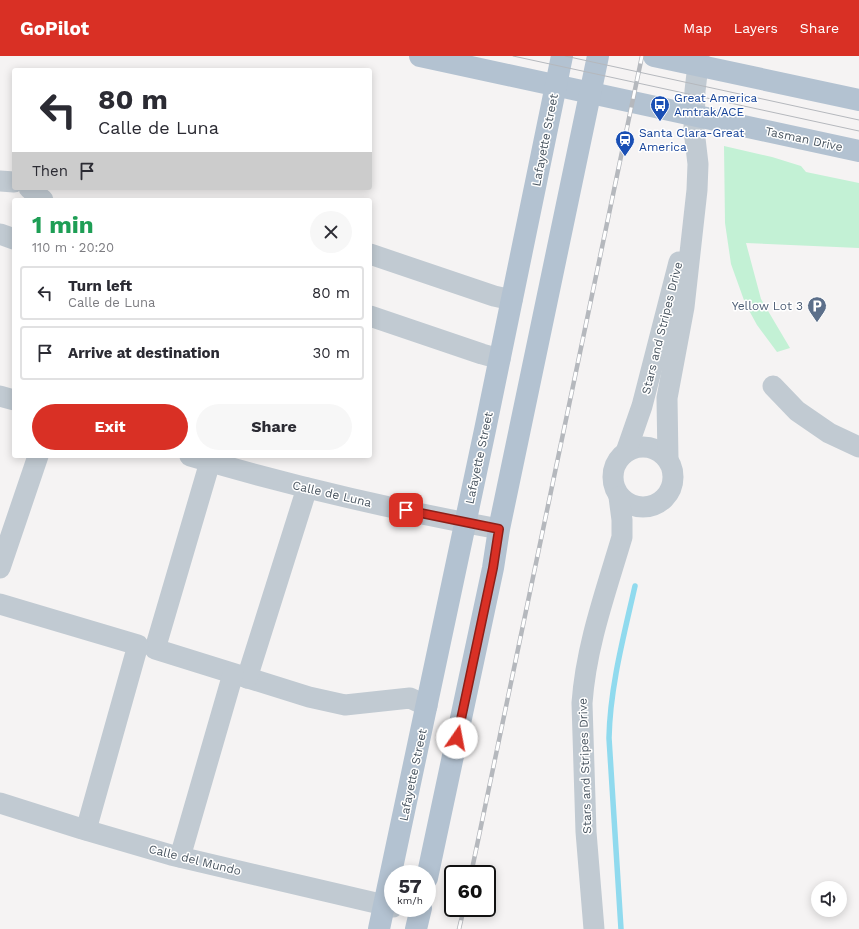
<!DOCTYPE html>
<html lang="en">
<head>
<meta charset="utf-8">
<style>
  :root { --surface:#fff; --page:#f7f7f7; --text:#2b2b33; --muted:#7c7c81; --line:#e1e1e2; --accent:#d93025 }
  body { margin:0; font-family:"Work Sans",sans-serif; background:var(--page); color:var(--text); height:100vh; display:flex; flex-direction:column; font-size:15px; white-space:nowrap }
  * { box-sizing:border-box; margin:0 }
  p { font-size:13px; color:var(--muted) }
  .icon { flex:none; width:22px; height:22px; fill:none; stroke:currentColor; stroke-width:2; stroke-linecap:round; stroke-linejoin:round }
  .map { position:relative; flex:1; overflow:hidden }
  .drawer { position:absolute; left:12px; top:142px; width:360px; height:260px; display:flex; flex-direction:column; background:var(--surface); border-radius:4px; box-shadow:0 2px 10px #0003 }
  .drawer>* { flex:none }
  .hud { position:absolute; left:12px; top:12px; width:360px; height:122px; border-radius:4px; box-shadow:0 2px 10px #0003; background:#fff; color:var(--text); overflow:hidden }
  .buttons { position:absolute; left:811px; top:825px; display:grid; gap:8px }
  .buttons a { display:grid; place-items:center; width:36px; height:36px; border-radius:50%; background:var(--surface); box-shadow:0 2px 10px #0003; font-size:20px }
  .speed { position:absolute; left:384px; top:809px; display:flex; gap:8px; font-size:20px; font-weight:700; text-align:center }
  .speed>* { display:grid; place-content:center; width:52px; height:52px; border-radius:50%; background:var(--surface); box-shadow:0 2px 10px #0003; line-height:1 }
  .speed small { font-size:10px; font-weight:400 }
  .speed .limit { border:2px solid #111; border-radius:6px; background:#fff; color:#111 }
  .pin { position:absolute; display:grid; place-items:center; width:34px; height:34px; color:#fff; margin:-17px; border-radius:8px; box-shadow:0 2px 6px #0006 }
  .me { position:absolute; width:44px; margin:-22px; rotate:12deg; stroke-linejoin:round; filter:drop-shadow(0 0 3px #0008) }
  .turn { display:flex; align-items:center; gap:14px; height:84px; padding:0 20px; font-size:18px }
  .turn .icon { width:52px; height:52px; stroke-width:2.5 }
  .turn b { display:block; font-size:28px; line-height:34px }
  .then { display:flex; align-items:center; height:38px; padding:0 20px; background:#0003; gap:8px; font-size:15px }
  .round { display:grid; place-items:center; flex:none; width:42px; height:42px; border-radius:21px; background:var(--page) }
  .summary { display:flex; align-items:center; justify-content:space-between; height:68px; padding:0 20px }
  h1 { font-size:24px; font-weight:700; line-height:30px; color:#1e9e55 }
  .action { display:flex; gap:8px; margin-top:auto; padding:8px 20px }
  .action a { flex:1; height:46px; border-radius:24px; background:var(--accent); color:#fff; font-size:16px; font-weight:700; line-height:46px; text-align:center }
  .action a+a { background:var(--page); color:var(--text) }
  ul { padding:0; list-style:none }
  li { display:flex; align-items:center; gap:12px; height:54px; margin:0 8px 6px; padding:0 12px; border:2px solid var(--line); border-radius:4px }
  li div { flex:1 }
  li b { display:block; font-size:15px }
  li em { font-style:normal }
  header { display:flex; align-items:center; gap:24px; box-sizing:border-box; height:56px; padding:0 20px; background:var(--accent); color:#fff }
  header strong { font-size:19px }
  nav { display:flex; gap:22px; margin-inline-start:auto; font-size:14px }
  .map>svg:first-child { display:block }
</style>
</head>
<body>
<header>
<strong>GoPilot</strong>
<nav><a>Map</a><a>Layers</a><a>Share</a></nav>
</header>
<div class="map">
<svg width="859" height="873" viewBox="0 0 859 873">
  <rect width="100%" height="100%" fill="#f5f3f3"/>
  <polygon fill="#c3f1d5" points="724,90 772,101 801,110 806,116 859,127 859,192 746,187 761,243 790,292 777,296 757,269 745,247 731,208 725,167"/>
  <g fill="none" stroke-linecap="round" stroke-linejoin="round">
    <path stroke="#90daee" stroke-width="5.5" d="M621 873 609 682C610 631 624 579 635 530"/>
    <g stroke="#c1cad2" stroke-width="21">
      <polyline points="0,125 14,126"/>
      <polyline points="29,132 43,144"/>
      <polyline points="0,178 14,183"/>
      <polyline points="370,198 494,240 512,244"/>
      <polyline points="370,260 482,298 500,303"/>
      <polyline points="773,330 797,355 829,377 859,391"/>
      <polyline points="0,340 14,344"/>
      <circle cx="643" cy="421" r="30"/>
      <polyline points="626,396 642,350 679,206"/>
      <path d="M190 400C292 430 395 454 499 473"/>
      <polyline points="668,404 667,342 684,251 697,134 698,108 694,74 695,35 699,0"/>
      <polyline points="210,406 155,593 309,641 345,649 410,642 427,650"/>
      <polyline points="0,512 38,400"/>
      <polyline points="0,548 138,589 86,774"/>
      <polyline points="247,622 307,432"/>
      <polyline points="0,747 82,773 171,799 393,851"/>
      <polyline points="180,801 233,618"/>
      <path d="M594 873 586 776 582 647C586 590 606 535 622 481V464L619 441"/>
    </g>
    <g stroke="#b3c2d1" stroke-width="22">
      <polyline points="420,0 859,95"/>
      <polyline points="654,0 859,44"/>
      <polyline points="427,822 493,512 499,473 598,0"/>
      <polyline points="379,873 485,374 562,0"/>
      <polyline points="416,873 421,852"/>
    </g>
    <g stroke="#b5b8bd" stroke-width="1">
      <polyline points="513,0 859,75"/>
      <polyline points="565,0 859,64"/>
    </g>
    <defs>
      <g id="rail">
        <polyline points="471,818 642,0"/>
        <polyline points="459,873 464,852"/>
      </g>
    </defs>
    <use href="#rail" stroke="#b5b8bd" stroke-width="4.5"/>
    <use href="#rail" stroke="#fff" stroke-width="3" stroke-dasharray="9" stroke-linecap="butt"/>
  </g>
  <g fill="none" stroke-linecap="round" stroke-linejoin="round">
    <defs>
      <polyline id="route" points="406,454 499,473 493,512 457,682"/>
    </defs>
    <use href="#route" stroke="#8d1f18" stroke-width="10"/>
    <use href="#route" stroke="#d93025" stroke-width="7"/>
  </g>
  <defs>
    <symbol id="bus-pin" viewBox="-11 -11 22 30"><path d="M0 17L-7.5 6A9.5 9.5 0 1 1 7.5 6Z" fill="#1a4fb4" stroke="#fff"/><path d="M-5-6H5V4H4V6H2V4H-2V6H-4V4H-5ZM-3.5-4V0h7V-4ZM-3.5 1.2v1.5H-2V1.2ZM2 1.2v1.5H3.5V1.2Z" fill="#fff"/></symbol>
    <symbol id="station-pin" viewBox="-11 -11 22 30"><path d="M0 17L-7.5 6A9.5 9.5 0 1 1 7.5 6Z" fill="#1a4fb4" stroke="#fff"/><path d="M-3-6H3Q5-6 5-4V2Q5 4 3 4L4.5 6H3L1.5 4h-3L-3 6H-4.5L-3 4Q-5 4-5 2V-4Q-5-6-3-6ZM-3.5-4v3h7v-3ZM-3.5 1v1.5H-2V1ZM2 1v1.5H3.5V1Z" fill="#fff"/></symbol>
    <symbol id="parking-pin" viewBox="-11 -11 22 30"><path d="M0 17L-7.5 6A9.5 9.5 0 1 1 7.5 6Z" fill="#5c6f8a" stroke="#fff"/><path d="M-3.5-5.5H1a3.5 3.5 0 0 1 0 7H-1V5.5H-3.5ZM-1-3.4V-.6H.8a1.4 1.4 0 0 0 0-2.8Z" fill="#fff"/></symbol>
  </defs>
  <g fill-rule="evenodd">
    <use href="#bus-pin" x="649" y="38" width="22" height="30"/>
    <use href="#station-pin" x="614" y="73" width="22" height="30"/>
    <use href="#parking-pin" x="806" y="239" width="22" height="30"/>
  </g>
  <g text-anchor="middle" stroke-width="3" stroke-linejoin="round" paint-order="stroke">
    <g font-size="12" fill="#164399" stroke="#fff" text-anchor="start">
      <text x="674" y="46">Great America<tspan x="674" dy="14">Amtrak/ACE</tspan></text>
      <text x="639" y="81">Santa Clara-Great<tspan x="639" dy="14">America</tspan></text>
    </g>
    <g font-size="12" fill="#4a5661" stroke="#fff">
      <text transform="translate(804 83) rotate(12)" y="4">Tasman Drive</text>
      <text transform="translate(545 84) rotate(-79)" y="4">Lafayette Street</text>
      <text transform="translate(662 272) rotate(-76)" y="4">Stars and Stripes Drive</text>
      <text transform="translate(479 402) rotate(-78)" y="4">Lafayette Street</text>
      <text transform="translate(332 438) rotate(13)" y="4">Calle de Luna</text>
      <text transform="translate(585 710) rotate(-92)" y="4">Stars and Stripes Drive</text>
      <text transform="translate(413 719) rotate(-78)" y="4">Lafayette Street</text>
      <text transform="translate(195 804) rotate(14)" y="4">Calle del Mundo</text>
    </g>
    <g font-size="12" fill="#4e5e75" stroke="#fff" text-anchor="end">
      <text x="803" y="254">Yellow Lot 3</text>
    </g>
  </g>
</svg>
<div class="buttons">
<a><svg class="icon" aria-label="sound" viewBox="0 0 24 24"><path d="M4 9h4l5-4v14l-5-4H4zM17 9q2 3 0 6"/></svg></a>
</div>
<div class="speed"><div>57<small>km/h</small></div><div class="limit">60</div></div>
<div class="pin" style="left:406px;top:454px;background:#d93025"><svg class="icon" aria-label="arrive" viewBox="0 0 24 24"><path d="M6 21V4h12l-3 4 3 4H6"/></svg></div>
<svg class="me" style="left:457px;top:682px" viewBox="-20 -20 40 40"><circle r="19" fill="#fff"/><path d="M0-13L10 11 0 6-10 11z" fill="#d93025"/></svg>
<div class="hud">
<div class="turn"><svg class="icon" aria-label="left" viewBox="0 0 24 24"><path d="M17 20v-9H6M10 6l-5 5 5 5"/></svg><div><b>80 m</b>Calle de Luna</div></div>
<div class="then">Then<svg class="icon" aria-label="arrive" viewBox="0 0 24 24"><path d="M6 21V4h12l-3 4 3 4H6"/></svg></div>
</div>
<section class="drawer">
<div class="summary"><div><h1>1 min</h1><p>110 m · 20:20</p></div><a class="round"><svg class="icon" aria-label="close" viewBox="0 0 24 24"><path d="M6 6l12 12M18 6L6 18"/></svg></a></div>
<ul>
<li><svg class="icon" aria-label="left" viewBox="0 0 24 24"><path d="M17 20v-9H6M10 6l-5 5 5 5"/></svg><div><b>Turn left</b><p>Calle de Luna</p></div><em>80 m</em></li>
<li><svg class="icon" aria-label="arrive" viewBox="0 0 24 24"><path d="M6 21V4h12l-3 4 3 4H6"/></svg><div><b>Arrive at destination</b></div><em>30 m</em></li>
</ul>
<div class="action"><a>Exit</a><a>Share</a></div>
</section>
</div>
</body>
</html>
